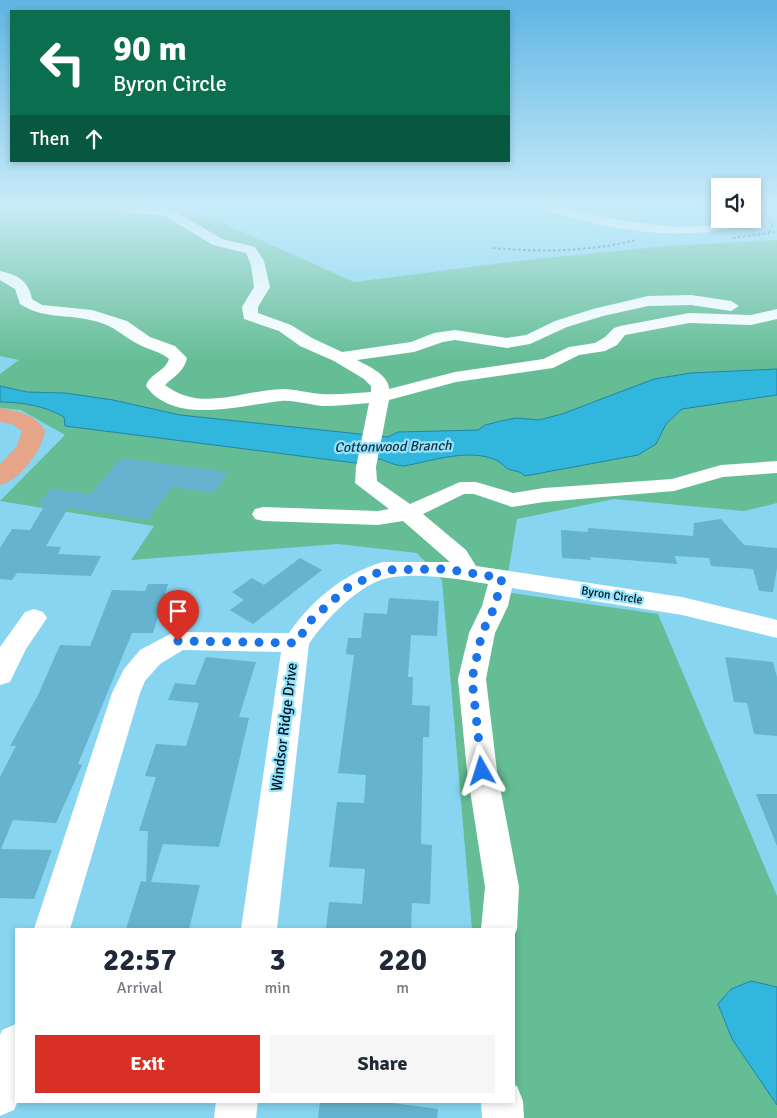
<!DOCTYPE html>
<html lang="en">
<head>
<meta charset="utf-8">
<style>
  :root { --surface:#fff; --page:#f6f6f7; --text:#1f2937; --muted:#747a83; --accent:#d93025 }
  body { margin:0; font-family:Signika,sans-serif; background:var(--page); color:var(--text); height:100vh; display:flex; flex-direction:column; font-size:19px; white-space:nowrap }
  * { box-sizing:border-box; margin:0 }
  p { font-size:16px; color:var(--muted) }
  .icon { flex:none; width:28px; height:28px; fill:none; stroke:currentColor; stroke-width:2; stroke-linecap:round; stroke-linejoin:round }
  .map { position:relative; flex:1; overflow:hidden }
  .panel { position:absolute; left:15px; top:928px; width:500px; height:175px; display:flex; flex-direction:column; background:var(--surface); border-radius:0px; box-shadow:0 2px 8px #0003 }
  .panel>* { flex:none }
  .banner { position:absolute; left:10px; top:10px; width:500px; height:152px; border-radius:0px; box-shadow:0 2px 8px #0003; background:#0b6e4f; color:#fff; overflow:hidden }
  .buttons { position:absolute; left:711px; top:178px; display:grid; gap:10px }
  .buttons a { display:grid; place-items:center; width:50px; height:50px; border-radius:0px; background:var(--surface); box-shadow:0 2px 8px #0003; font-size:25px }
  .pin { position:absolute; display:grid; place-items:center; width:42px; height:42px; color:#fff; margin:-51px -21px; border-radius:50% 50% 50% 0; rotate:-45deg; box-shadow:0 0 5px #0007 }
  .pin .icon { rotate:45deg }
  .me { position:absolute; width:55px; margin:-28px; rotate:354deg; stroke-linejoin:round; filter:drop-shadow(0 0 4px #0008) }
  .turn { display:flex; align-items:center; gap:18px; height:105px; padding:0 20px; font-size:22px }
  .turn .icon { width:65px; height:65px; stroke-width:2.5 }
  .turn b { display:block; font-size:35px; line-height:42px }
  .then { display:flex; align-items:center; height:48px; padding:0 20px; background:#0003; gap:10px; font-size:19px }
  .eta { display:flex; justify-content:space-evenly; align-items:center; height:85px; text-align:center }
  .eta b { font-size:30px; font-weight:700; line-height:35px }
  .cta { display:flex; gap:10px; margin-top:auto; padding:10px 20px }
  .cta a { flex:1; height:58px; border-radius:0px; background:var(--accent); color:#fff; font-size:20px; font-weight:700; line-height:58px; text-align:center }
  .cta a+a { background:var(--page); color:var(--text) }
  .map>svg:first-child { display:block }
</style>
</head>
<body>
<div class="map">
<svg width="777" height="1118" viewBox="0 0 777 1118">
  <rect width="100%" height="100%" fill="#87d5f1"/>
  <polygon fill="#64bd94" points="0,205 137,205 209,217 354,282 526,260 667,246 777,240 777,503 744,511 614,499 517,519 505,592 658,614 777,896 777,1118 485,1118 514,1101 514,929 472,929 442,580 417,553 338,544 131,560 154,526 0,501 65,435 21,410 0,408 0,374 19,360 0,356"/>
  <g fill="#31b6dd" stroke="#2285a3">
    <path d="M777 369V395L682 409 666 424 656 444 638 455 525 476C519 470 516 472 508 469 504 467 501 462 496 460 468 448 432 461 404 466 384 465 380 451 355 463L65 426 64 417C46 406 21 402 0 402V386L27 392 65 393 113 400 180 415 388 437 398 432 478 430 485 425 501 421 516 418 539 420 562 414 654 379 691 373Z"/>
    <polygon points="751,981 777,987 777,1105 732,1039 718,1004 731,989"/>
  </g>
  <g fill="#65b3ce">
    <polygon points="121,458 228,472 214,493 172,487 148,520 68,508 46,546 61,547 58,554 101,556 91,576 17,573 12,580 0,579 0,548 12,529 30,530 45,505 37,504 51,489 91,494"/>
    <polygon points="721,519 744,545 777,548 777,568 773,592 759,591 753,569 711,566 709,558 675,556 677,564 590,557 591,560 562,558 561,530 588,532 588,528 693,536 694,523"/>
    <polygon points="300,558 322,570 253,624 230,610 244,600 232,592 252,578 264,585"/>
    <polygon points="148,584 168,584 153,633 132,633 78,764 82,765 56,823 13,820 1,849 52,850 34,899 0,898 0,777 16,746 10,746 38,695 60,645 90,646 112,590 145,591"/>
    <polygon points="389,598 439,601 437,636 411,635 408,677 413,677 412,705 430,706 429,737 423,737 421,844 432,845 430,904 412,903 411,929 326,929 329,902 362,904 365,869 329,867 337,802 364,803 366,775 338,773 354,655 346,654 348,638 361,638 364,613 387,614"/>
    <polygon points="206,657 256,662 239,717 249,718 219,847 163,844 151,882 200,885 189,929 126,929 141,881 146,882 148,831 139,831 156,777 145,776 156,744 186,746 199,703 168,700 175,683 195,685"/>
    <polygon points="725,657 773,662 777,677 777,736 754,734 747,703 734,702"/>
    <polygon points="756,794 777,794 777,846"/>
    <polygon points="320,1101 378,1101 438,1109 437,1118 318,1118"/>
  </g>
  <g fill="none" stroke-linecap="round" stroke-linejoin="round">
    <g stroke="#3d6b7c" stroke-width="2" stroke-dasharray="2.5 2.5" stroke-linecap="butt">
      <polyline points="521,205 528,208"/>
      <polyline points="769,232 772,226 766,214 777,207"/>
      <polyline points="733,238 777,232"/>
      <path d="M493 248C542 252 588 252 636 240"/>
    </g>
    <g fill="#fff" fill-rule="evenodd">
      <path d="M110 205 156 207 173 210 222 239 255 247 264 261 270 287 258 307V313L291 325 312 338 342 352 411 342 434 333 455 330 507 338 526 335 555 321 593 309 648 296 691 295 731 301 739 306 731 311 691 305 648 306 603 316 567 327 530 344 507 348 455 340 443 342 414 352 357 360C368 366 389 375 389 389L455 372 543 359 569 347 595 343 605 337 614 328 620 326 689 313 751 315 777 309V319L751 325 689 323 625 335 617 345 605 351 579 355 553 368 456 382 389 400 376 467 377 481 410 504 460 482H476L513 493 544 488 672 479 721 465 777 461V473L723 477 674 491 544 502 512 507 474 494H464L423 514 466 550 476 566 682 597 777 620V638L682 615 512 588 508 606 495 633 486 679 497 771 519 887 517 929 514 936V929H481L485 887 467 771 458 679 469 633 482 606 488 584C460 579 416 572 388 578 360 583 324 621 309 644L277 929H241L281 652 183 650 160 664 145 681 140 693 70 929H34L112 693 124 669 140 650 170 634 179 632 289 633C311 601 344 573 383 562H450L403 521 378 525 263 521 255 519 252 514 255 509 263 507 378 511 389 509 355 483 356 467 369 403C354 404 338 406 323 406 309 405 295 400 281 401 241 405 174 426 146 386 150 373 165 372 169 359 160 351 148 350 138 344 119 334 115 325 90 320 65 314 43 319 20 304L15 289 0 280V271C18 275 28 280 32 299L42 305 92 310 127 321 150 337 175 346 187 358C184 372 174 376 165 385 201 413 242 390 283 389 295 389 308 393 321 394 337 395 354 393 371 392V386L364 379 334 361 300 346 279 331 244 319 242 307 254 287 251 265 246 253 213 245 165 216 129 213 118 210Z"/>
      <path d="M536 205H554L618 220 675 227 703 226 739 219H752V216L757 219 756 222C683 245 609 230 538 208Z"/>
      <polygon points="34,609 43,612 47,618 26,649 10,682 0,685 0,647 25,612"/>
      <polygon points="16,1024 16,1101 18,1101 14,1110 0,1116 0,1035 2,1030"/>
      <polygon points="514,1085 517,1086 523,1101 524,1118 482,1118 481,1101 514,1101"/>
      <polygon points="216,1101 258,1101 256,1118 214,1118"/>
    </g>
    <path fill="#e6a488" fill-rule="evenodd" d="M0 408C19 412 34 413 45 431 42 451 19 481 0 485V464L17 446 22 431 12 424 0 422Z"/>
  </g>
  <linearGradient id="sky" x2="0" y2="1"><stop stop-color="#5fb5e4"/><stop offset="0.57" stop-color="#c9ecf9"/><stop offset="1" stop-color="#c9ecf9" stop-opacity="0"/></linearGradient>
  <rect width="777" height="361" fill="url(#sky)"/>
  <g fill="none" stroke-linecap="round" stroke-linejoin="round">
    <polyline stroke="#1a73e8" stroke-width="9" stroke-dasharray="0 16.2" points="178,641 296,643 312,619 347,588 383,570 445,569 502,578 495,606 482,633 472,679 482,771"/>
  </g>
  <g text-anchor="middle" stroke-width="4.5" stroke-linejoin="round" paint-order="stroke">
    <g font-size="12" fill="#00131b" stroke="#93e2fe">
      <text transform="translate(612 595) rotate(9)" y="4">Byron Circle</text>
    </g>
    <g font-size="14" font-style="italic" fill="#153039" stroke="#93e2fe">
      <text transform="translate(393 446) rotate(-1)" y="5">Cottonwood Branch</text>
    </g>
    <g font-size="15" fill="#00131b" stroke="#93e2fe">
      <text transform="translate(284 727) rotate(-83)" y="5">Windsor Ridge Drive</text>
    </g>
  </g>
</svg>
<div class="buttons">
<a><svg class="icon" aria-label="sound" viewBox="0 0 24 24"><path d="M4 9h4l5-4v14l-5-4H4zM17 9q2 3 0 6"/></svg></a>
</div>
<div class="pin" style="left:178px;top:641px;background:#d93025"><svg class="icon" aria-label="arrive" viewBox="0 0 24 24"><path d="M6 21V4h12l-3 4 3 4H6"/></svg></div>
<svg class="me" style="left:482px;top:771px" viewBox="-20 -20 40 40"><path d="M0-17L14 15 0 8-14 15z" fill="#1a73e8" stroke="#fff" stroke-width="4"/></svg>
<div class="banner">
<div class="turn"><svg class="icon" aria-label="left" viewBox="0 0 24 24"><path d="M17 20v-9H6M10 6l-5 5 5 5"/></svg><div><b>90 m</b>Byron Circle</div></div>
<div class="then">Then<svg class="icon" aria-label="ahead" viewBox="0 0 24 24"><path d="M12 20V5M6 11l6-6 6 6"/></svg></div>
</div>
<section class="panel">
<div class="eta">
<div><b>22:57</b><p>Arrival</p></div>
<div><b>3</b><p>min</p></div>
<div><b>220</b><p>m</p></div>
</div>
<div class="cta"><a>Exit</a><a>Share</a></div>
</section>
</div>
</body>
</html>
